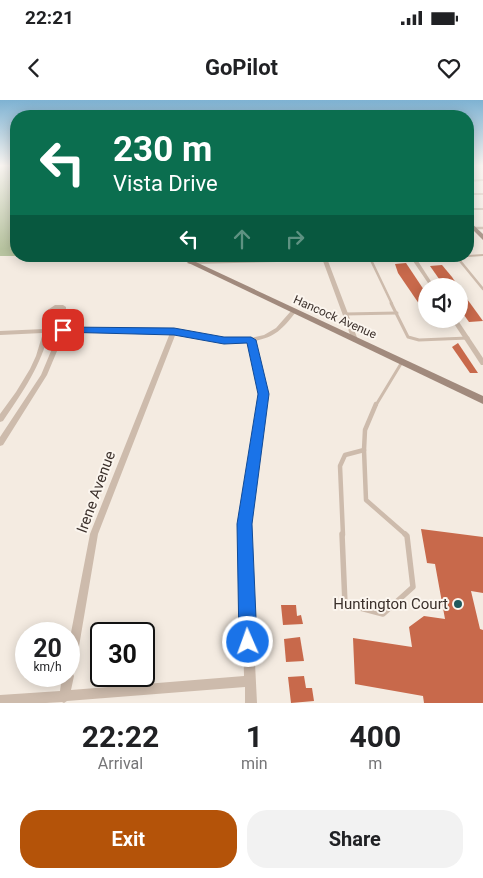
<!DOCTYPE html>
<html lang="en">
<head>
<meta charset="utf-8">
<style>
  :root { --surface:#fff; --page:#f2f2f2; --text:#202124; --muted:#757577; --accent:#b45309 }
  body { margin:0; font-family:Roboto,sans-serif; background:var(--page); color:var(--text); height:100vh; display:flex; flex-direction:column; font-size:19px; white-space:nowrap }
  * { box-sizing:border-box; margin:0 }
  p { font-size:16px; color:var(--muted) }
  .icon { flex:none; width:28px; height:28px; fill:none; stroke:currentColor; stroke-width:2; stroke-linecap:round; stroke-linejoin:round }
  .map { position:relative; height:603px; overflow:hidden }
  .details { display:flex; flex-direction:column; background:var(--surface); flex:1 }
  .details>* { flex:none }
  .banner { position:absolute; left:10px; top:10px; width:464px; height:152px; border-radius:20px; box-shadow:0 2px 12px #0003; background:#0b6e4f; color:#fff; overflow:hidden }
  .tools { position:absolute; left:418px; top:178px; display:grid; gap:10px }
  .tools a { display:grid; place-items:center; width:50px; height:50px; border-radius:50%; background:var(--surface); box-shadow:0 2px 12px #0003; font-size:25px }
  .speed { position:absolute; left:15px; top:522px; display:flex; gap:10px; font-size:25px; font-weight:700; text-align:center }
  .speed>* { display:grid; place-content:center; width:65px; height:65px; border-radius:50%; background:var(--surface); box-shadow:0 2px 12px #0003; line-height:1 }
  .speed small { font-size:12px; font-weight:400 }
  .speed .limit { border:2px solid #111; border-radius:8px; background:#fff; color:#111 }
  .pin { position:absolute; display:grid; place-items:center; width:42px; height:42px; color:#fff; margin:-21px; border-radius:10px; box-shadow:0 2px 8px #0006 }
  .me { position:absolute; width:55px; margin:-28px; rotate:358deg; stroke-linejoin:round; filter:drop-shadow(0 0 4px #0008) }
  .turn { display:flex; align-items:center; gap:18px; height:105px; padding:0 20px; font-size:22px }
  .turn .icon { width:65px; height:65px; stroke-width:2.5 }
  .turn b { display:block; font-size:35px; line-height:42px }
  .lanes { display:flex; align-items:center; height:48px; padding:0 20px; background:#0003; justify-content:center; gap:25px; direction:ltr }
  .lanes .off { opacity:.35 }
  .eta { display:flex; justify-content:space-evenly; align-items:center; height:85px; text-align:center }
  .eta b { font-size:30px; font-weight:700; line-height:35px }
  .cta { display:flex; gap:10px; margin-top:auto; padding:10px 20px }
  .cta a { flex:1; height:58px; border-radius:20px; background:var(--accent); color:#fff; font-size:20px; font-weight:700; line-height:58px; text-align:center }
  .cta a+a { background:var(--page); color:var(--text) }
  .status { display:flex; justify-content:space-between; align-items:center; height:35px; padding:0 25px; background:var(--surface); direction:ltr }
  .status svg { height:14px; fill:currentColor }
  header { display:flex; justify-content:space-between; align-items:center; height:65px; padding:0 20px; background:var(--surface); font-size:22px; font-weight:700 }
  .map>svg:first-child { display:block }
</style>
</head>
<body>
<div class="status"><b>22:21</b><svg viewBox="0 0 49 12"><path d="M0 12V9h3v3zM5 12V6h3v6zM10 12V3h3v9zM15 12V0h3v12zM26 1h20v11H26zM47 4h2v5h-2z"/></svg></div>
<header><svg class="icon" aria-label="back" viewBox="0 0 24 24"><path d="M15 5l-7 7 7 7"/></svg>GoPilot<svg class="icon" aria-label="heart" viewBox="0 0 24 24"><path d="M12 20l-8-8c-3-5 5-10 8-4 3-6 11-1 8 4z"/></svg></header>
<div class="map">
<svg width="483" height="603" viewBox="0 0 483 603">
  <rect width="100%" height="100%" fill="#f4ebe1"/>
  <g fill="#b8c4a0">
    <rect x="0" y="65" width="16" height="91"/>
    <polygon points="18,156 169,156 176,161"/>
  </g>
  <g fill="#c8694b">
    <polygon points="406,163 426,193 426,214 398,173 395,164"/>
    <polygon points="442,165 452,177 458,186 444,186 430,166"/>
    <polygon points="459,189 470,203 483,221 469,222 459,208"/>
    <polygon points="458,243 478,273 470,273 452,247"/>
    <polygon points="421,429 483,437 483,493 471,491 480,529 483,530 483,603 424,603 423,596 355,584 353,538 412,547 409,527 424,516 445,519 435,464 427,463"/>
    <polygon points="281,505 296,505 297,516 301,515 303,524 283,525"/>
    <polygon points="300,537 304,561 286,562 284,539"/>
    <polygon points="304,576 306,588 312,588 314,601 291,603 288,577"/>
  </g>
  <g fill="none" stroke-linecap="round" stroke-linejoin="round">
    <polyline stroke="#cdbbac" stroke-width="2" points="468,94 483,94"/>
    <g stroke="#cdbbac" stroke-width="2.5">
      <polyline points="468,128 483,128"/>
      <polyline points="456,156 483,189"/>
      <polyline points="370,158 392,204"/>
    </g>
    <g stroke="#cdbbac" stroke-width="3">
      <polyline points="391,203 408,237 419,240 468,238"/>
      <polyline points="345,214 397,213"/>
      <polyline points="376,305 402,262"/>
    </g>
    <g stroke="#cdbbac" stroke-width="4.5">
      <polyline points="364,350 366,400 406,435"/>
      <polyline points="364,350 365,330 376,304"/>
      <polyline points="343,435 340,366 345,355 364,350"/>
    </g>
    <polyline stroke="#cdbbac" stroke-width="5.5" points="342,434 345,504 383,514 413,487 407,436 405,434"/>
    <g fill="#cdbbac" fill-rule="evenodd">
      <polygon points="483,79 483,81 468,82 468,80"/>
      <rect x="468" y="108" width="15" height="2"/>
      <polygon points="483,154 483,156 468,157 466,156 468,156 468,155"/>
      <polygon points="322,156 326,156 327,158 446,156 444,157 416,158 434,186 430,186 411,158 328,161 358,240 355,242 352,240 323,161 189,164 187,163 189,162 322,158"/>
      <path d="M55 205H63L66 207V228L174 229 224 238H251L264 235 276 228 291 211H295L296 212C282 229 276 237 254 241L267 294 248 424 257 603H245V587L67 601 64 603 62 602 46 603H0V595L60 591 62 576H69V543L90 434 170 233 65 232 47 275 3 345 0 346V337L41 275 59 232H49C41 266 22 293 3 321L0 322V314L16 292 30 269 36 256 43 233 0 235V231L44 229 46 211ZM56 209H60V228L50 229 52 212ZM176 233 224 242H248L261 294 240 424 244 576 71 590 74 576 73 574 75 570 98 434Z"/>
      <polygon points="451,219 457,219 483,258 483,265 481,265"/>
    </g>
    <g fill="#a18a7d" fill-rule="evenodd">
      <polygon points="468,120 483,134 483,140 468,125"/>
      <polygon points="174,156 183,156 483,296 483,304"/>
    </g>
  </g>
  <linearGradient id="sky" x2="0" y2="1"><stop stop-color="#7eb2d2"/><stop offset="0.44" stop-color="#faf6f2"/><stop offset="1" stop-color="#faf6f2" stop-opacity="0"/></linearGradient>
  <rect width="483" height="149" fill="url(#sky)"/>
  <polygon fill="#1a73e8" stroke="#114b97" points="63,227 174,228 224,237 251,237 256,240 269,294 252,424 257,542 254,548 248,551 242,548 239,542 237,424 258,294 247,243 224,244 174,235 59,232 59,228"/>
  <circle fill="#1f5a5e" stroke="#fbf5ee" stroke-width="2" cx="458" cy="504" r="5"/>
  <g text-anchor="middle" stroke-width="4" stroke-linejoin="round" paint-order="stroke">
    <g font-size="12" fill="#3b302b" stroke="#fbf5ee">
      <text transform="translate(335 217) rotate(24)" y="4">Hancock Avenue</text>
    </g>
    <g font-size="15" fill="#3b302b" stroke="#fbf5ee">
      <text transform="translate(96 392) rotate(-70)" y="5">Irene Avenue</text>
    </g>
    <g font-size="15" fill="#3b302b" stroke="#fbf5ee" text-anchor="end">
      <text x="448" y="509">Huntington Court</text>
    </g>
  </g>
</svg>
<div class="tools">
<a><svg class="icon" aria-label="sound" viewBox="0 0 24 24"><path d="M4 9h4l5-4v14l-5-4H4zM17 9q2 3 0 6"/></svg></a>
</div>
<div class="speed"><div>20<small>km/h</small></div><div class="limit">30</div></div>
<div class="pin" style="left:63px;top:230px;background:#d93025"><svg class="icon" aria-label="arrive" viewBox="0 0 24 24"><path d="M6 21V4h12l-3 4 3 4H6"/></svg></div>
<svg class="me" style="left:248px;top:542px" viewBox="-20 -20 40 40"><circle r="17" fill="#1a73e8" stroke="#fff" stroke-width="3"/><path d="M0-11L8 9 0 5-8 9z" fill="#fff"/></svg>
<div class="banner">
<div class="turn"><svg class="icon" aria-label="left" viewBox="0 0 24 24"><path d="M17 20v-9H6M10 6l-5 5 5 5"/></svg><div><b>230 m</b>Vista Drive</div></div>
<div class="lanes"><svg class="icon" aria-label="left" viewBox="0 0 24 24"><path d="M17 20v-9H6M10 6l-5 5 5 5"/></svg><svg class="icon off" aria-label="ahead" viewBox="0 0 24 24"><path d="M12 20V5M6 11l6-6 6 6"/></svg><svg class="icon off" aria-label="right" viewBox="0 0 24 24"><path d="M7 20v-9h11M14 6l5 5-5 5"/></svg></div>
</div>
</div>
<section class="details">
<div class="eta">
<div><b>22:22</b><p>Arrival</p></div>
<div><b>1</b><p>min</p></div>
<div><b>400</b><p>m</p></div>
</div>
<div class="cta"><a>Exit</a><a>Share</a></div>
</section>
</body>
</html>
